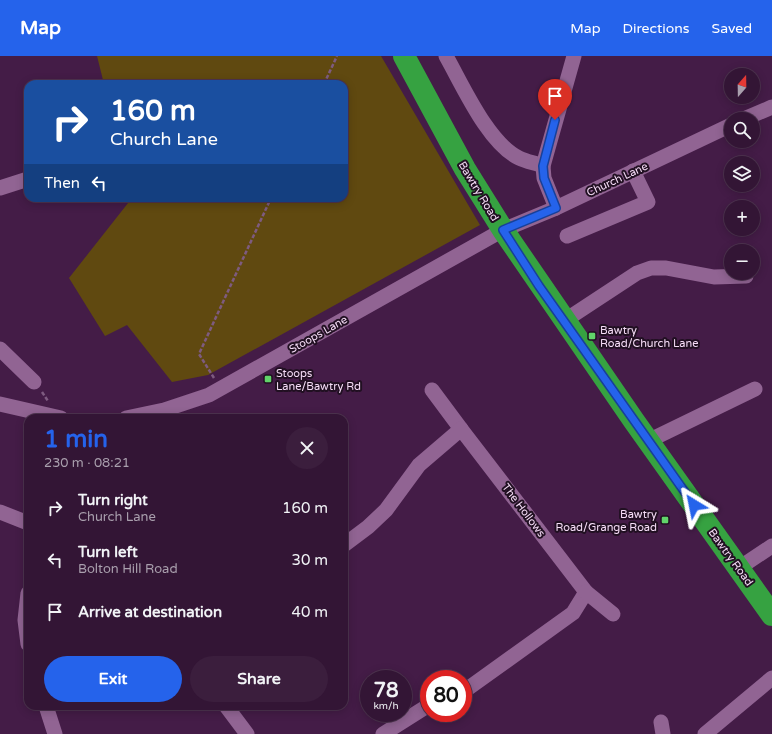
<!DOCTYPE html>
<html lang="en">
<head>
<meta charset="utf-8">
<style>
  :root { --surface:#331535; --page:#3b1e3d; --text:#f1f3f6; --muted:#a99fad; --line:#4e3450; --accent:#2563eb }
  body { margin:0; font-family:"Varela Round",sans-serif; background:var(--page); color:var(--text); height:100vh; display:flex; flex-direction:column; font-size:15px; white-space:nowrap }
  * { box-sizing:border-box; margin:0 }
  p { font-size:13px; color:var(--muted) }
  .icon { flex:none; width:22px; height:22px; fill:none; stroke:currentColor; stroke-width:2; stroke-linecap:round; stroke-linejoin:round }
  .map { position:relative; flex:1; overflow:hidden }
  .side { position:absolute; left:24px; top:358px; width:324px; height:296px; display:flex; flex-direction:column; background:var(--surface); border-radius:12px; box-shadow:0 2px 10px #0003,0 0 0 1px var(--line) }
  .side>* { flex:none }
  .banner { position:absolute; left:24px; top:24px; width:324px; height:122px; border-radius:12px; box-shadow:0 2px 10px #0003,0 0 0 1px var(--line); background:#1a4fa0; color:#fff; overflow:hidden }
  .needle { width:26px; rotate:20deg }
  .tools { position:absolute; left:724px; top:12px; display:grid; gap:8px }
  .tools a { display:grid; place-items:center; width:36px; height:36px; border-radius:50%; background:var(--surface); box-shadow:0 2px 10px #0003,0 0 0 1px var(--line); font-size:20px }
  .speed { position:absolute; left:360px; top:614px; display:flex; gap:8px; font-size:20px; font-weight:700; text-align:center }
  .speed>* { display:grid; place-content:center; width:52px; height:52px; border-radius:50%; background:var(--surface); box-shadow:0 2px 10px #0003,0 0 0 1px var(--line); line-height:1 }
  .speed small { font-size:10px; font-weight:400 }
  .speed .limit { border:6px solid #d22; background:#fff; color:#111 }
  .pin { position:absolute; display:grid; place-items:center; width:34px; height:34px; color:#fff; margin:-41px -17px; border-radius:50% 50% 50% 0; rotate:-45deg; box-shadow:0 0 4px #0007 }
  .pin .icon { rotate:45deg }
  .me { position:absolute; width:44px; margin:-22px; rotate:325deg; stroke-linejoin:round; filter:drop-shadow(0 0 3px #0008) }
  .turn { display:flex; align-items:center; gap:14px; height:84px; padding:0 20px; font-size:18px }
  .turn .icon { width:52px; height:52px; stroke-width:2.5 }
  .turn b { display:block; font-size:28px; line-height:34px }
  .then { display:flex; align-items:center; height:38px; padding:0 20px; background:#0003; gap:8px; font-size:15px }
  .round { display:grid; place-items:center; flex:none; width:42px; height:42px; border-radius:21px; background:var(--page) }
  .head { display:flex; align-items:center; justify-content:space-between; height:68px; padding:0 20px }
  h1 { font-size:24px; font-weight:700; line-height:30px; color:var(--accent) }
  .primary-button { display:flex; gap:8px; margin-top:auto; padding:8px 20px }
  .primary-button a { flex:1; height:46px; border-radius:24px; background:var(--accent); color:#fff; font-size:16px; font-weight:700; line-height:46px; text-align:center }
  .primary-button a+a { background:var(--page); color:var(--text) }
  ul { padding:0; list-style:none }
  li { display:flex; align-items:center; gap:12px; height:52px; padding:0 20px }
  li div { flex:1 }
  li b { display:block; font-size:15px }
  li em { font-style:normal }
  header { display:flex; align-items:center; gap:24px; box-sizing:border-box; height:56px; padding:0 20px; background:var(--accent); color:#fff }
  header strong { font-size:19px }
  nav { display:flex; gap:22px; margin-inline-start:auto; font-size:14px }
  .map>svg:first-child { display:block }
</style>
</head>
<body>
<header>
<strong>Map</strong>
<nav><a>Map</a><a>Directions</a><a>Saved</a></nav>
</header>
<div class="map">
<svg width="772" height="678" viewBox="0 0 772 678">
  <rect width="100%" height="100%" fill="#441c47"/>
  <polygon fill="#604910" points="97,0 381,0 480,169 208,319 172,326 127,269 105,280 69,222 132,142 344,142 344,28 104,28"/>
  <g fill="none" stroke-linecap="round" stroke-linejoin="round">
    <g stroke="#7e5b80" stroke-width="2.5" stroke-dasharray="4 2" stroke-linecap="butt">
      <polyline points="324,28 337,0"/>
      <polyline points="214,322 199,298 271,142"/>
      <polyline points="42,336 48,345"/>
    </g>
    <g stroke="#916493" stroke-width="15">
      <path d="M446 0C463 30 488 87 519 102 527 106 536 107 543 110"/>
      <polyline points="744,63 772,51"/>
      <polyline points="0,132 28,123"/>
      <polyline points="556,152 544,122 543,110 574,0"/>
      <polyline points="567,180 648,146 633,115"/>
      <polyline points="564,265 637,217 651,212 666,212 714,221 746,220"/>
      <polyline points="0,293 34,326"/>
      <polyline points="432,334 461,373"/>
      <polyline points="0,348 61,362"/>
      <polyline points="126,362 164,354 209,339 503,174 556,152 731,69"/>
      <polyline points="648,385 755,333"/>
      <polyline points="0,456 28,467"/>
      <polyline points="344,489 368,471 386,454 419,409 461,373 586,536 573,557 463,636"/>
      <polyline points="739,512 772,490"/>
      <polyline points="586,536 613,558"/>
      <polyline points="28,537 25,564 28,588"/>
      <polyline points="46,650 55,678"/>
      <polyline points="226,650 247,678"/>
      <polyline points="661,666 663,678"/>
      <polyline points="383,678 429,649"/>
      <polyline points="705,678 772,622"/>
    </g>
    <polyline stroke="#36a241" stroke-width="22" points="404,0 465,113 503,174 634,365 772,559"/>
  </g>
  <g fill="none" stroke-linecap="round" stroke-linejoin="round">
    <defs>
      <polyline id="route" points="555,64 543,110 544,122 556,152 503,174 539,230 694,449"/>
    </defs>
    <use href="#route" stroke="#184099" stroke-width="10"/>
    <use href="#route" stroke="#2563eb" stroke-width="7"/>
  </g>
  <g fill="#61d46a" stroke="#211022" stroke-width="1.5">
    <rect x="588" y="276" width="8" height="8" rx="2"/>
    <rect x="264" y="319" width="8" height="8" rx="2"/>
    <rect x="661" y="460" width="8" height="8" rx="2"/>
  </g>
  <g text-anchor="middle" stroke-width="4" stroke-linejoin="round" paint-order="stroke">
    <g font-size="11" fill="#f6ddf7" stroke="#211022">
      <text transform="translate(617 123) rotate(-25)" y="4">Church Lane</text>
      <text transform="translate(479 135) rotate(59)" y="4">Bawtry Road</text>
      <text transform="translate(318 278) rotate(-29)" y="4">Stoops Lane</text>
      <text transform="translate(524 454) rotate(53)" y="4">The Hollows</text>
      <text transform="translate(731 501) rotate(54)" y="4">Bawtry Road</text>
    </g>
    <g font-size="11" fill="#f6ddf7" stroke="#211022" text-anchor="start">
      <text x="600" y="278">Bawtry<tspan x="600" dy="13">Road/Church Lane</tspan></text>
      <text x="276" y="321">Stoops<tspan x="276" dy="13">Lane/Bawtry Rd</tspan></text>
      <text x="657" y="462" text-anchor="end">Bawtry<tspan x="657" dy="13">Road/Grange Road</tspan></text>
    </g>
  </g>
</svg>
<div class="tools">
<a><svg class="needle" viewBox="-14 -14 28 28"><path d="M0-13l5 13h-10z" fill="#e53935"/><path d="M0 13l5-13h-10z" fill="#a99fad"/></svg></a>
<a><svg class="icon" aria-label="search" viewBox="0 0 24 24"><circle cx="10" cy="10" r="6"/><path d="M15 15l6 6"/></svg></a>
<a><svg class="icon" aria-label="layers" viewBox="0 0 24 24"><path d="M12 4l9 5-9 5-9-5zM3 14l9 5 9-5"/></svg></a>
<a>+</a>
<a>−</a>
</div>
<div class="speed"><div>78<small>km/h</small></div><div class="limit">80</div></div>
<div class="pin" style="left:555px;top:64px;background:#d93025"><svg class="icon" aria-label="arrive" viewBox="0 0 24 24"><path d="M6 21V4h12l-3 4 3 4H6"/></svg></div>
<svg class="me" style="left:694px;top:449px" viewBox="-20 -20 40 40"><path d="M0-17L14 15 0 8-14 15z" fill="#2563eb" stroke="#fff" stroke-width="4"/></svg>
<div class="banner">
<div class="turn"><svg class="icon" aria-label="right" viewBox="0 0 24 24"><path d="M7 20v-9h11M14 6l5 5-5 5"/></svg><div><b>160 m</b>Church Lane</div></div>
<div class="then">Then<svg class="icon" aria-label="left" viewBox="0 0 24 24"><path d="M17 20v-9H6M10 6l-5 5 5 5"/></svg></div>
</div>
<section class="side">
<div class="head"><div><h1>1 min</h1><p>230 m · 08:21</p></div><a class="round"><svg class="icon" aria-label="close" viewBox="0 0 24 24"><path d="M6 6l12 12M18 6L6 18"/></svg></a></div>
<ul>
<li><svg class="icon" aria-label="right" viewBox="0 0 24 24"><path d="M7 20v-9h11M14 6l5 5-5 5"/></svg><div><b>Turn right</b><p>Church Lane</p></div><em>160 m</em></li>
<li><svg class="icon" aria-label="left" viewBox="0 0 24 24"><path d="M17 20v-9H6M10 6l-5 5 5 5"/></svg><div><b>Turn left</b><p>Bolton Hill Road</p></div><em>30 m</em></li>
<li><svg class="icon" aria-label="arrive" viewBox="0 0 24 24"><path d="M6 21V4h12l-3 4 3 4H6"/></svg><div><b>Arrive at destination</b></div><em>40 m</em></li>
</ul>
<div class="primary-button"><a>Exit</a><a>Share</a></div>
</section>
</div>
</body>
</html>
